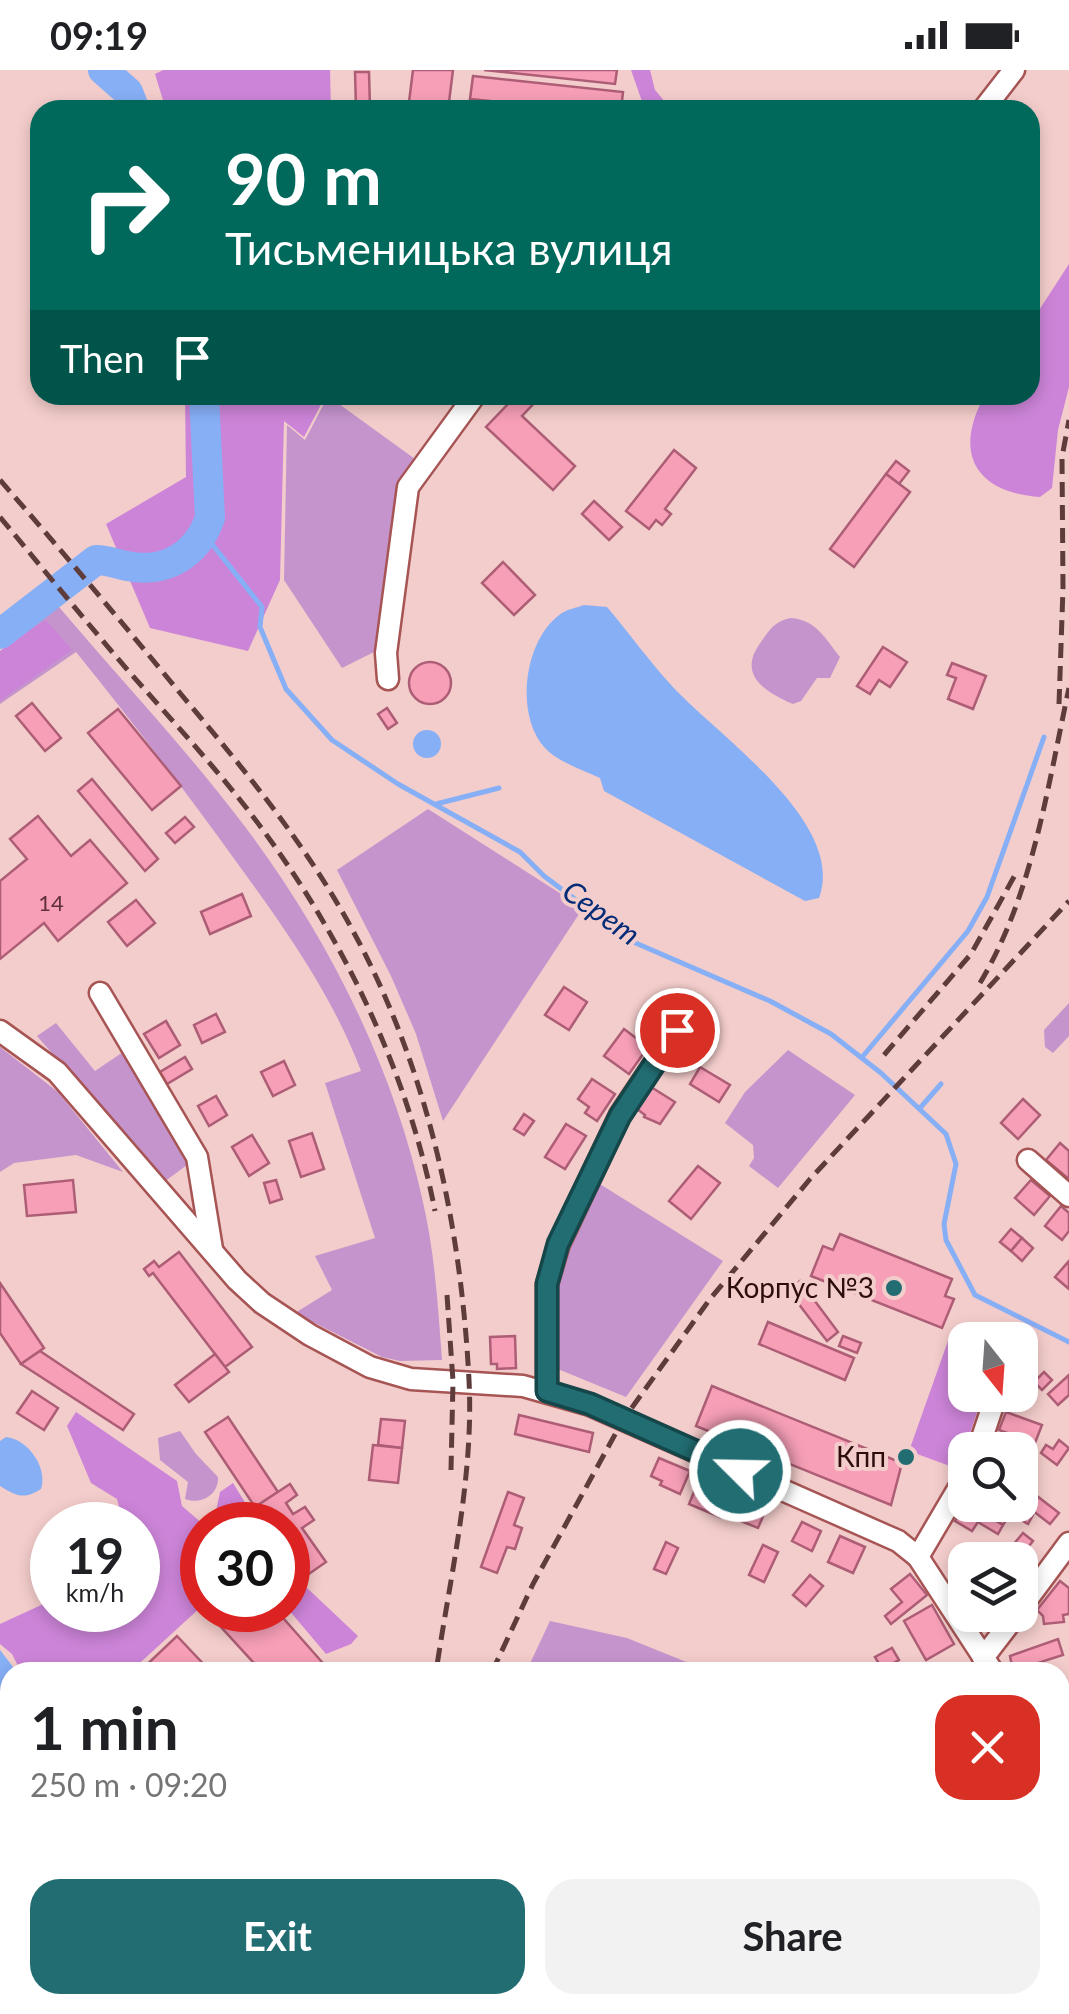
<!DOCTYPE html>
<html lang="en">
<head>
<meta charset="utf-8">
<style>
  :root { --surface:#fff; --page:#f2f2f2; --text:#202124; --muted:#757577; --accent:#216d72 }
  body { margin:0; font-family:Lato,sans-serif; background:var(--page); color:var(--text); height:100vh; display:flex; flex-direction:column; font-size:38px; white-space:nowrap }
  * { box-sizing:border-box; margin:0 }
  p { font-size:32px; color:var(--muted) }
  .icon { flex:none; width:55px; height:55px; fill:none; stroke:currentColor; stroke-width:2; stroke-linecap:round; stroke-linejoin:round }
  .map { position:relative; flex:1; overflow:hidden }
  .panel { position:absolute; left:0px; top:1592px; width:1070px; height:352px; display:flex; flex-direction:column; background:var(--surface); border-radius:30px 30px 0 0; box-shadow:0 5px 15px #0003 }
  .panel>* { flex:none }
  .banner { position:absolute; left:30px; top:30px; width:1010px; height:305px; border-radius:30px; box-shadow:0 5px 15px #0003; background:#00695c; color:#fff; overflow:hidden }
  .needle { width:65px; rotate:163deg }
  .tools { position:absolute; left:948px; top:1252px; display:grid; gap:20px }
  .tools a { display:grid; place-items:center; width:90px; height:90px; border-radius:20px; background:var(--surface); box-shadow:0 5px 15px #0003; font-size:50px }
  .speed { position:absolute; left:30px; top:1432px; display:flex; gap:20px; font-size:50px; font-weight:700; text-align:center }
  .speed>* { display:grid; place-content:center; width:130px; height:130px; border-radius:50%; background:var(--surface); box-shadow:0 5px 15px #0003; line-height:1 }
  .speed small { font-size:25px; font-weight:400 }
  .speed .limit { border:15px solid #d22; background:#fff; color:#111 }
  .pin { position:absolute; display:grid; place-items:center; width:85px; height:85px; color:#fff; margin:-42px; border:5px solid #fff; border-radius:50%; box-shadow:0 2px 10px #0007 }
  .me { position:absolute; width:110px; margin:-55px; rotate:293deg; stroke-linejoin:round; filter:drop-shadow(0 0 8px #0008) }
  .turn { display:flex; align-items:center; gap:35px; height:210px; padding:0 30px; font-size:45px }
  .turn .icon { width:130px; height:130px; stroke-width:2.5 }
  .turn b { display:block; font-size:70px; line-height:85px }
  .then { display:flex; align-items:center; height:95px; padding:0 30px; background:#0003; gap:20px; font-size:38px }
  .round { display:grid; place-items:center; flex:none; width:105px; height:105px; border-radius:30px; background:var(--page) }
  .overview { display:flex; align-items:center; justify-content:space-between; height:170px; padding:0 30px }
  h1 { font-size:60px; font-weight:700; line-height:75px }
  .button { display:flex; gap:20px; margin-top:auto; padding:20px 30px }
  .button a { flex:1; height:115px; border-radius:30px; background:var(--accent); color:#fff; font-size:40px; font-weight:700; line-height:115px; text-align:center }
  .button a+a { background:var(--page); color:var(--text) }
  .status { display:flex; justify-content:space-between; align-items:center; height:70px; padding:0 50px; background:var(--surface); direction:ltr }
  .status svg { height:28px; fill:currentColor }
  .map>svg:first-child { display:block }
</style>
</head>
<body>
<div class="status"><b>09:19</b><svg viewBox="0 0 49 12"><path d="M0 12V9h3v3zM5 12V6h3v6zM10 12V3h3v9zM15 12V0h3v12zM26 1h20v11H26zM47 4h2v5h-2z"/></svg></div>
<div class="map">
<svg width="1069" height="1944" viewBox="0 0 1069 1944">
  <rect width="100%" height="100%" fill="#f3cdcb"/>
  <g fill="#c594cd">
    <polygon points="328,326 415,389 396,421 378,580 342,598 284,510 287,355 305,370"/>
    <path d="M59 537C121 610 188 681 246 758 329 869 393 996 423 1132 435 1184 438 1237 442 1290L400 1291 382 1287 295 1243 332 1220 315 1186 375 1168 325 1013 361 1001C332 924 283 856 235 790 184 719 131 650 76 582L0 634V582Z"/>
    <path d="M791 548C816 550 825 568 840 587L830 608H817L801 631 793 634C763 621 737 604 761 572 770 559 775 551 791 548Z"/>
    <polygon points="428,739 583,838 443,1051 416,964 391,906 337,800"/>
    <polygon points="1069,933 1069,966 1053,983 1045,977 1044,960"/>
    <polygon points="56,953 95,1001 126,980 184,1081 187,1095 164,1112 37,966"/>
    <polygon points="0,977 58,1022 123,1102 76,1085 14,1093 0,1102"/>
    <polygon points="788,980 855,1025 778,1118 749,1096 754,1088 753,1075 725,1053 745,1022"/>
    <polygon points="595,1111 723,1191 626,1327 553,1297 550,1216"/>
    <path d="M180 1361 196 1384 218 1407C219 1425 201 1435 185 1429L188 1412 160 1390 158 1368Z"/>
    <polygon points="550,1551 627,1568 711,1602 526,1602"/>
    <polygon points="431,1935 514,1935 504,1944 434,1944"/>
  </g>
  <g fill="#cc84d8">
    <polygon points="163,0 330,0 331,40 166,40 155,4"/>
    <polygon points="631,0 650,0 655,20 672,40 645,40"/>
    <path d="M1069 194V317L1058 360 1052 418 1040 427C974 422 953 382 985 325H1030V254Z"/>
    <polygon points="185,325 326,325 304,367 284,351 280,510 248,581 150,558 106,454 186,407"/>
    <polygon points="46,550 72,580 0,631 0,581 21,564"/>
    <polygon points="948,1271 964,1276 965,1325 978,1325 980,1333 958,1399 909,1381"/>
    <polygon points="76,1342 177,1411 182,1436 204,1455 202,1536 130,1602 97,1602 86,1597 79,1602 21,1602 12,1584 0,1574 0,1554 52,1530 52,1540 138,1540 138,1455 124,1455 117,1429 91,1413 67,1356"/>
    <polygon points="233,1413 259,1455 204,1455 215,1446 220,1422"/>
    <polygon points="288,1500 358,1566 351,1574 326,1584 288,1539"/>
    <polygon points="0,1738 10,1750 10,1895 0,1895"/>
  </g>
  <g fill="#87aff6">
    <path d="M584 535 607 537C629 563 649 591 672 616 718 666 847 753 819 828L805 831 604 721 600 708C583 700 558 692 545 678 514 645 524 568 562 543 568 539 576 538 584 535Z"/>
    <circle cx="427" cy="674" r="14"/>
    <path d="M6 1367C28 1369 48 1398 41 1419 24 1430 16 1426 0 1416V1371Z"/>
    <polygon points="78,1438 92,1439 114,1455 53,1455 66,1441"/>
    <polygon points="0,1580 17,1602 10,1602 10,1666 0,1677"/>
  </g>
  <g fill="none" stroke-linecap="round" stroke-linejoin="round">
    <g stroke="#87aff6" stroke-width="5">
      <polyline points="204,464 262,537 260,557 286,619 332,670 398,714 520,782 544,806 631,871 770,931 831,964 881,1003 946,1064 956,1094 944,1154 946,1170 975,1225 1069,1272"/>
      <polyline points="436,734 499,718"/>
      <polyline points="863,986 968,861 987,827 1044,667"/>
      <polyline points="920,1038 941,1014"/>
    </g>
    <g stroke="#87aff6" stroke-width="30">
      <polyline points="103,0 128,22 135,40"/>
      <path d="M0 564 96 490C108 490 116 494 127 496 167 504 197 484 210 448L204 325"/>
    </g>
  </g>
  <g fill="#f69fb7" stroke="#ad5d75" stroke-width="2.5">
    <polygon points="413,0 453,0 448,40 408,40"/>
    <polygon points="484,0 617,0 615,14"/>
    <polygon points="355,2 369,2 370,38 356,38"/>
    <polygon points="473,6 623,22 621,40 577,40 470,29"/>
    <polygon points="497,325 542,325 522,346 575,396 553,420 486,357 507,335"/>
    <polygon points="674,380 696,398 665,439 671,444 662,455 656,450 649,459 626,441"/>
    <polygon points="896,391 909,401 899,414 886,404"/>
    <polygon points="886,404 910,422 854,497 830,479"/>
    <polygon points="594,431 622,457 609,470 582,444"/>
    <polygon points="503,492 535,525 514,545 482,513"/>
    <polygon points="883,577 907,592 890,617 879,610 870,624 857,616"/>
    <circle cx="430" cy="613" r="21"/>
    <polygon points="952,593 986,606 973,639 948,629 956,608 947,605"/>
    <polygon points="32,633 61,668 45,681 16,646"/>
    <polygon points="387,638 397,653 388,659 378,644"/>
    <polygon points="118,639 181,716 152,740 88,663"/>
    <polygon points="92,709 158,789 145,801 78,721"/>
    <polygon points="38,746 71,786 90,770 127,813 58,871 44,853 0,889 0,811 27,789 10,769"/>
    <polygon points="185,747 194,757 175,773 166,763"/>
    <polygon points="242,824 251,846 210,864 201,842"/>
    <polygon points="136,830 155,853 127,876 108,852"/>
    <polygon points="564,917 587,932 569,960 545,945"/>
    <polygon points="216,944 225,962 202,973 194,955"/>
    <polygon points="166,951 180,975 159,988 144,964"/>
    <polygon points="624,959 648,977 629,1004 604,986"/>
    <polygon points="185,987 192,999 167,1014 160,1002"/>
    <polygon points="284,991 295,1015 273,1026 261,1002"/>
    <polygon points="700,997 730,1015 719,1032 690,1014"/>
    <polygon points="592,1009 615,1024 597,1051 585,1043 589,1037 578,1029"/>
    <polygon points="651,1017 675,1032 660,1054 644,1047 645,1045 637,1039"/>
    <polygon points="216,1026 227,1045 209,1056 198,1036"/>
    <polygon points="1023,1029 1040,1045 1018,1069 1001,1053"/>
    <polygon points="524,1044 534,1051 524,1065 514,1059"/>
    <polygon points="566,1054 586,1066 565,1099 545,1087"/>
    <polygon points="312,1063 324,1099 301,1107 289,1071"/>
    <polygon points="252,1065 269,1093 249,1106 232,1077"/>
    <polygon points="1060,1073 1069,1081 1069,1109 1046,1090"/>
    <polygon points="698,1096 720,1113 691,1149 669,1131"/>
    <polygon points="73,1110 76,1142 27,1146 24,1115"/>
    <polygon points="276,1110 282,1129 270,1133 264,1113"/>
    <polygon points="1031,1110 1050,1126 1034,1145 1015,1128"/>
    <polygon points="1061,1136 1069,1143 1069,1161 1062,1170 1045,1156"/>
    <polygon points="1011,1159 1022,1168 1011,1181 1000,1172"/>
    <polygon points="840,1164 952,1209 945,1226 954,1229 942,1258 811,1206 823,1176 833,1180"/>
    <polygon points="1022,1168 1033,1178 1022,1191 1011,1181"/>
    <polygon points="179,1182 252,1277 225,1297 153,1203 149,1206 144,1199 154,1191 159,1197"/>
    <polygon points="1069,1191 1069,1219 1055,1207"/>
    <polygon points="800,1211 838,1262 827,1271 788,1220"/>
    <polygon points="0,1213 44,1278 21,1294 0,1263"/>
    <polygon points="768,1252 854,1288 845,1310 759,1274"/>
    <polygon points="515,1266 516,1298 497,1299 497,1294 491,1294 490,1267"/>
    <polygon points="843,1266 861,1273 857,1283 839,1276"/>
    <polygon points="40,1281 134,1344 123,1360 21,1294"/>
    <polygon points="215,1284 229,1302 189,1332 175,1315"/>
    <polygon points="1044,1302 1052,1310 1042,1320 1034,1312"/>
    <polygon points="1069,1305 1069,1325 1058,1335 1048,1324"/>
    <polygon points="712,1316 902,1393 891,1435 696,1356"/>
    <polygon points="32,1321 58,1338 44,1360 17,1343"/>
    <polygon points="1006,1342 1042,1355 1035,1373 999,1360"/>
    <polygon points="519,1345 593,1363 589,1382 515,1364"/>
    <polygon points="228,1347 278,1422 255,1437 205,1362"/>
    <polygon points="381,1349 405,1351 402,1378 378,1375"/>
    <polygon points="1059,1370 1069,1378 1057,1395 1041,1383 1046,1375 1053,1379"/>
    <polygon points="373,1375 402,1378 398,1413 369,1410"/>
    <polygon points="659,1388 690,1401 680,1424 660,1415 662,1411 651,1406"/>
    <polygon points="1031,1401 1035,1404 1030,1414 1035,1417 1022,1438 1017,1435 1020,1435 1020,1408 1025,1411"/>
    <polygon points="701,1405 732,1419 720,1447 689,1434"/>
    <polygon points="290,1414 297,1425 286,1433 293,1444 305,1437 314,1450 302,1458 326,1492 303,1508 288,1485 288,1455 267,1455 255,1437"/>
    <polygon points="508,1422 524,1428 514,1455 522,1458 515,1479 507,1477 497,1503 481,1497"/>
    <polygon points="1037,1426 1059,1443 1050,1454 1028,1437"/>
    <polygon points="739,1429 767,1437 758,1458 731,1447"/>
    <polygon points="1001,1435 1016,1435 1003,1455 971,1436"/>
    <polygon points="1016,1435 1033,1445 1028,1454 1010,1443"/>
    <polygon points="971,1436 1003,1455 998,1464 966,1445"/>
    <polygon points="961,1441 978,1452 972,1461 955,1451"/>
    <polygon points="802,1452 821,1461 812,1481 792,1471"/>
    <polygon points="1023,1463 1033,1471 1018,1490 1006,1490 1003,1487"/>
    <polygon points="840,1466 865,1477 853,1503 828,1492"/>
    <polygon points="666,1472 678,1478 666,1504 654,1499"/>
    <polygon points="763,1475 778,1482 764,1512 749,1505"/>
    <polygon points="910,1504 927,1525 891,1554 885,1546 902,1532 891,1519"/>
    <polygon points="810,1505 823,1516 806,1536 793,1525"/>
    <polygon points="1060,1511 1069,1518 1069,1544 1063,1545 1064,1552 1044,1554 1043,1546 1037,1540"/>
    <polygon points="932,1535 954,1574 926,1590 904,1551"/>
    <polygon points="218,1540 276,1540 329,1600 262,1602 211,1546"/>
    <polygon points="177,1566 211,1602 139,1602"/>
    <polygon points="1058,1569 1063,1585 1013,1601 1010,1586"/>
    <polygon points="892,1578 899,1590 882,1599 875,1587"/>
    <polygon points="1066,1636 1069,1641 1069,1674 1062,1679 1060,1639"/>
    <polygon points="10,1709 10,1737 0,1725 0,1718"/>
    <polygon points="64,1935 94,1935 95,1944 65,1944"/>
    <polygon points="222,1935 244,1935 246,1939 225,1944"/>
    <polygon points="276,1935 330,1935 331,1939 316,1944 279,1944"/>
  </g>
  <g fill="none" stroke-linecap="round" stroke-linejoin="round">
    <defs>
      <g id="minor">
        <polyline points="983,40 1014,0"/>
        <polyline points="388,609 386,583 408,417 475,325"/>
        <polyline points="100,923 197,1087 212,1179"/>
        <polyline points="0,961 57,1002 237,1210 262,1233 310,1265 370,1297 411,1309 523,1316 590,1335 898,1471 918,1487 993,1602"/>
        <polyline points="1028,1090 1069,1126"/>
        <polyline points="547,1321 547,1214 559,1174 620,1045 677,960"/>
        <polyline points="978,1380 992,1338"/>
        <polyline points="918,1487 965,1407"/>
        <polyline points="1020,1539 1069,1473"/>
        <polyline points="983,1588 1016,1545"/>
        <polyline points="1060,1711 1069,1726"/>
      </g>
      <g id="tertiary">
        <polyline points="1060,1888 1069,1876"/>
        <polyline points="531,1944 540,1935"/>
        <polyline points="887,1944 986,1940 1006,1935"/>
      </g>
      <g id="secondary">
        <polyline points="1060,1811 1069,1808"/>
        <polyline points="723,1944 741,1935"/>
      </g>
    </defs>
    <use href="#minor" stroke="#a65554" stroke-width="25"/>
    <use href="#tertiary" stroke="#a65554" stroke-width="30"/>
    <use href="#secondary" stroke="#a65554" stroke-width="32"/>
    <use href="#minor" stroke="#fff" stroke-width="20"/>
    <use href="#tertiary" stroke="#fff" stroke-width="25"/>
    <use href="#secondary" stroke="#f9ebd0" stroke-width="28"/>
    <g stroke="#5e3c3c" stroke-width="5" stroke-dasharray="15 8" stroke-linecap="butt">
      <path d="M0 410C61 480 121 551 180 623 243 698 306 774 353 861 428 999 461 1155 469 1310 474 1407 450 1507 436 1602"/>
      <path d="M0 447C44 500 87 553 132 605 175 654 221 703 260 756 344 869 408 1003 435 1141"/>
      <polyline points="1059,634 1063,518 1062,387 1069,350"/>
      <path d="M980 913C1033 824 1047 719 1069 618"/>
      <polyline points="884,985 971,884 1015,805"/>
      <polyline points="447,1225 453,1311 451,1400"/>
      <polyline points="492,1602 533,1514 623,1350 710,1229 810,1109 1069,831"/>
      <polyline points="367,1944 368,1935"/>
      <polyline points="383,1944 386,1935"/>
    </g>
  </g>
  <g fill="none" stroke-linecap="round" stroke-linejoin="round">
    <defs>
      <polyline id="route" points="677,960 620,1046 558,1174 547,1214 547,1321 590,1334 740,1401"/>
    </defs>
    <use href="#route" stroke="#15474a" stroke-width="25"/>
    <use href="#route" stroke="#216d72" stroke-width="18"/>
  </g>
  <g fill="#216d72" stroke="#f3cdcb" stroke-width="4">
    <circle cx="894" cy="1218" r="10"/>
    <circle cx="906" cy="1387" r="10"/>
  </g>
  <g text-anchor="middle" stroke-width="8" stroke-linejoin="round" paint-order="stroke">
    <g font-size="22" fill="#5f3138">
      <text x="51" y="841">14</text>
    </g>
    <g font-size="28" fill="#2d0c0d" stroke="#f3cdcb" text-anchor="end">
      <text x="874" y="1228">Корпус №3</text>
      <text x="886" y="1397">Кпп</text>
    </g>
    <g font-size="30" font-style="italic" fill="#032b77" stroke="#f3cdcb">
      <text transform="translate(601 843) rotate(36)" y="10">Серет</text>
    </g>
  </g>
</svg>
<div class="tools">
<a><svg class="needle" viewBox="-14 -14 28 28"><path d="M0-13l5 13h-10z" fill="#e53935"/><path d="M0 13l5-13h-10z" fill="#757577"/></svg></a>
<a><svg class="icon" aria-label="search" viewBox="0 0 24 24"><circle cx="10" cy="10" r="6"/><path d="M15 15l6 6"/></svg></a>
<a><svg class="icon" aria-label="layers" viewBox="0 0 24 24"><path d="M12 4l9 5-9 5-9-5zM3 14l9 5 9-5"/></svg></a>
</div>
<div class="speed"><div>19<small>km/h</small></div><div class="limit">30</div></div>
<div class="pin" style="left:677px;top:960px;background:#d93025"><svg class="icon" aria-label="arrive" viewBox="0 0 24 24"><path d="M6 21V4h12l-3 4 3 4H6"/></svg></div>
<svg class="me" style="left:740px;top:1401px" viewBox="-20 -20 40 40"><circle r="17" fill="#216d72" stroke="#fff" stroke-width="3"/><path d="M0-11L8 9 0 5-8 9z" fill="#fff"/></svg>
<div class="banner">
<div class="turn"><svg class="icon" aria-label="right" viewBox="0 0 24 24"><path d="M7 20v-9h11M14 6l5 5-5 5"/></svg><div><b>90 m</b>Тисьменицька вулиця</div></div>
<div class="then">Then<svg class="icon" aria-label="arrive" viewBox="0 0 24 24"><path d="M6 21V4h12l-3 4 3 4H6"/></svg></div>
</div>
<section class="panel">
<div class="overview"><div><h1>1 min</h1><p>250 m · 09:20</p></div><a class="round" style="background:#d93025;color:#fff"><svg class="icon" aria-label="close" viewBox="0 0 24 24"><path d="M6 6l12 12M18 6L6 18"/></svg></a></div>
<div class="button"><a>Exit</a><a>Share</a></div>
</section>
</div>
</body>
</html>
